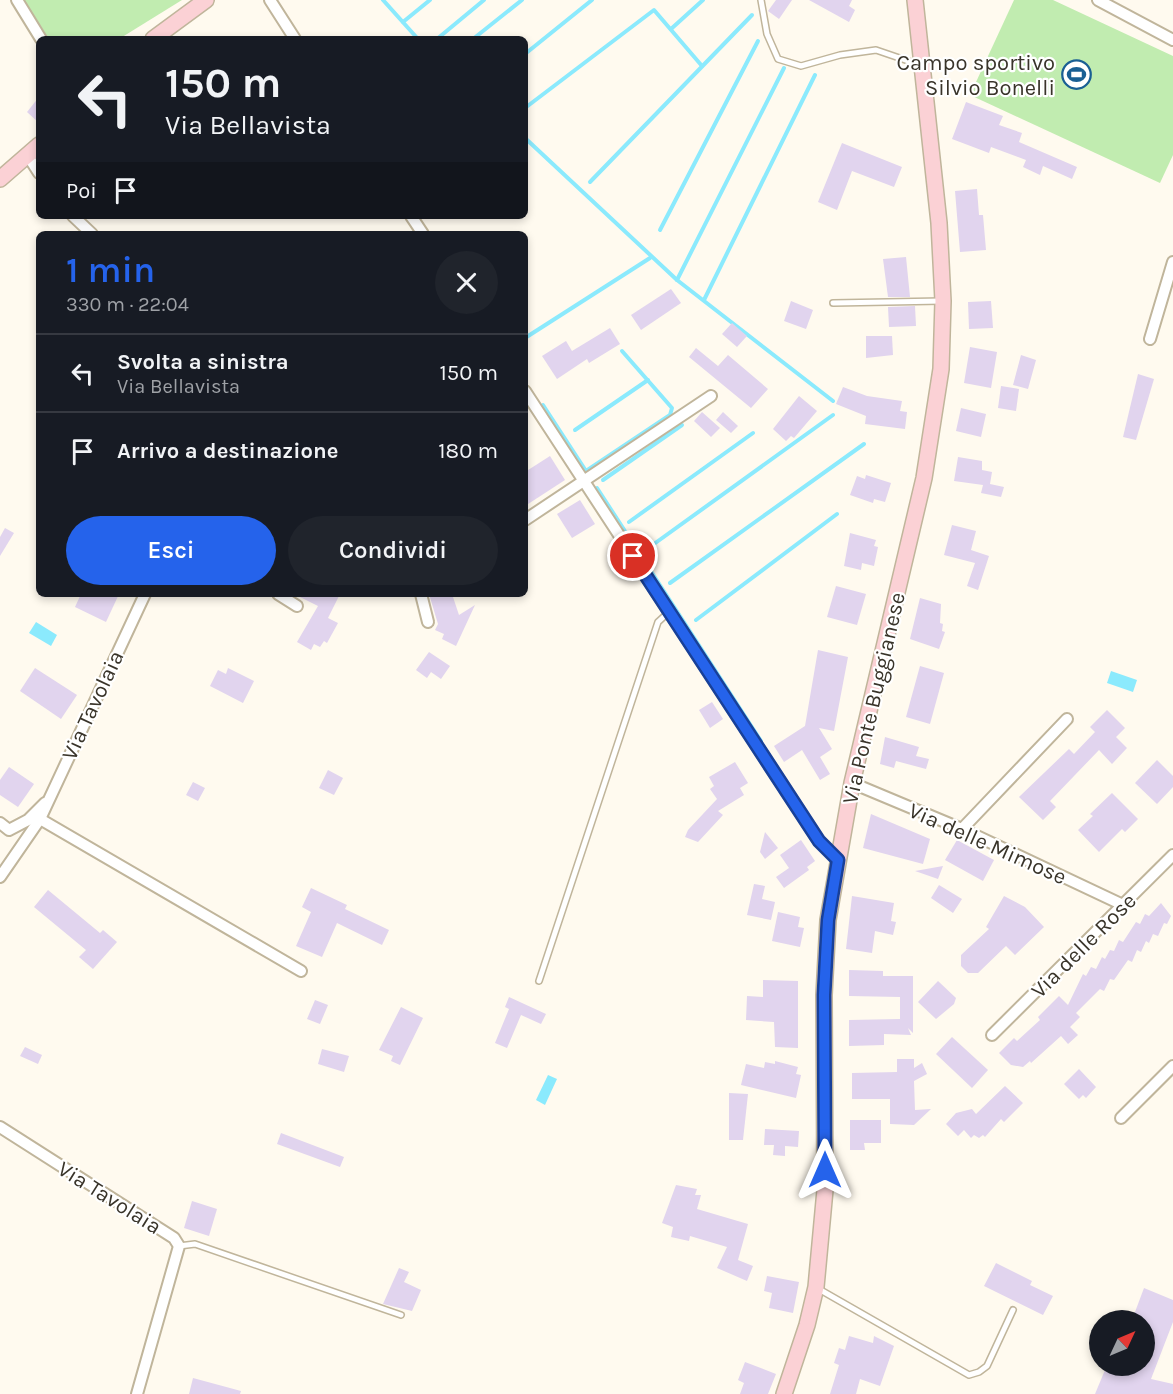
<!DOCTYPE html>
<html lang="it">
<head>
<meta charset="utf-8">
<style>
  :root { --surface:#171b24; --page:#20242c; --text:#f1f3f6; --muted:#9ea1a6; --line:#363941; --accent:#2563eb }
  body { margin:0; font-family:Karla,sans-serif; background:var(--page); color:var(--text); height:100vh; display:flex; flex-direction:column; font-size:22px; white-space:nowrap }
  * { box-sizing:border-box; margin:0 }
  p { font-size:20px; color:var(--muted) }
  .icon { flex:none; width:33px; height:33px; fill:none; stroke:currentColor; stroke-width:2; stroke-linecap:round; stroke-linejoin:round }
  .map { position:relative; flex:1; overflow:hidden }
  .drawer { position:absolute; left:36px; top:231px; width:492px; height:366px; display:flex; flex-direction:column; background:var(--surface); border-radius:9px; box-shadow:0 3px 9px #0003 }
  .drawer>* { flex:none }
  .top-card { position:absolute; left:36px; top:36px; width:492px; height:183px; border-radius:9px; box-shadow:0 3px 9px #0003; background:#171b24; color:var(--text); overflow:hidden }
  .needle { width:39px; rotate:46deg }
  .controls { position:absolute; left:1089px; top:1310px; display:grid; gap:12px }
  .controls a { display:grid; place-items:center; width:66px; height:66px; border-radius:50%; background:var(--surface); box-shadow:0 3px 9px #0003; font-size:30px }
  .pin { position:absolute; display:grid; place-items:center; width:51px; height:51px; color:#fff; margin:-26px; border:3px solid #fff; border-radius:50%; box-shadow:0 2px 6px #0007 }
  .me { position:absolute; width:66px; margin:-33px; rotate:0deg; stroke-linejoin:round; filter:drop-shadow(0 0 4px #0008) }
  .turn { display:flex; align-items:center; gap:21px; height:126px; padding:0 30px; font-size:27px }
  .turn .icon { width:78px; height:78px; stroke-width:2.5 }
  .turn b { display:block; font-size:42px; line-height:51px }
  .then { display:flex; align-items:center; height:57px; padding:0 30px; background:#0003; gap:12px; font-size:22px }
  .round { display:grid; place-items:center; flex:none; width:63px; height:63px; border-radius:32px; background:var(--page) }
  .headline { display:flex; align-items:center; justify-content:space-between; height:102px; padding:0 30px }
  h1 { font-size:36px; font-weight:600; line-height:45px; color:var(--accent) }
  .cta { display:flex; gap:12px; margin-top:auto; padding:12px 30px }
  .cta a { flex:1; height:69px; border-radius:36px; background:var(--accent); color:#fff; font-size:24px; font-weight:600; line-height:69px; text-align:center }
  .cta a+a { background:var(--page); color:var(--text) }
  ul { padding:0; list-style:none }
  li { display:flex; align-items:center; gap:18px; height:78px; padding:0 30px; border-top:2px solid var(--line) }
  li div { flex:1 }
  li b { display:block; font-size:22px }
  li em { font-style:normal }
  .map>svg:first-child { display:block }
</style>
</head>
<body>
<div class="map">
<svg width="1173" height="1394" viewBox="0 0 1173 1394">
  <rect width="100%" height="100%" fill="#fffaef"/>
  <g fill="#c1ecb0">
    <polygon points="24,0 182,0 119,39 49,39"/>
    <polygon points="1014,0 1053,0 1173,56 1173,155 1160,183 970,95"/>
  </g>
  <g fill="#8beafd">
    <polygon points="36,622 57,635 51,646 29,633"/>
    <polygon points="1111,671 1137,680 1133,692 1107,683"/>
    <polygon points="548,1075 557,1079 545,1105 536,1100"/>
  </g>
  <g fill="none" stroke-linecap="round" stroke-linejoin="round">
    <g stroke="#8beafd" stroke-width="4">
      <polyline points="383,0 418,39"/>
      <polyline points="403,22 430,0"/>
      <polyline points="671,29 703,0"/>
      <polyline points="437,39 484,0"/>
      <polyline points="473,39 522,0"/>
      <polyline points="525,54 592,0"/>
      <polyline points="525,108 654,10 702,66"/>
      <polyline points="525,138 677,280 833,401"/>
      <polyline points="590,182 752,15"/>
      <polyline points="660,230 758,41"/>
      <polyline points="677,280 784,68"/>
      <polyline points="704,300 815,75"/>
      <polyline points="525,338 650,258"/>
      <polyline points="543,405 586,471 670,415 672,408 622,351"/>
      <polyline points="575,430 648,380"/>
      <polyline points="603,480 682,425"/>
      <polyline points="597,488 761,741"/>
      <polyline points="629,522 753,433"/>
      <polyline points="647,549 833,415"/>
      <polyline points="670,583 864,444"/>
      <polyline points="696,620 837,514"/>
    </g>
  </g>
  <g fill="#e1d4ee">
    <polygon points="776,0 792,0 779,19 768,11"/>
    <polygon points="809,0 852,0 849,6 855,10 849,22"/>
    <polygon points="39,97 39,123 27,112"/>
    <polygon points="966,102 1003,116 999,125 1022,133 1019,142 1077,167 1072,179 1043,166 1040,175 1023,167 1026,160 991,147 989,153 952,139"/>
    <polygon points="842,143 902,167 894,187 852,171 837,210 818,202"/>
    <polygon points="977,189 979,215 983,215 986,250 960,252 955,191"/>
    <polygon points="906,257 910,297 888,297 883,259"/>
    <polygon points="671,289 681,303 641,330 631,315"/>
    <polygon points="791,301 813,310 806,329 784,321"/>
    <polygon points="991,301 993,328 969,329 968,302"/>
    <polygon points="915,306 916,326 889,327 888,307"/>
    <polygon points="732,323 747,336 737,347 722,334"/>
    <polygon points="610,328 620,344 589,363 587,359 557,379 542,356 566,341 572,351"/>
    <polygon points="866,336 892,336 893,355 866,358"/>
    <polygon points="970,347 997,352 991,388 964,383"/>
    <polygon points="696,348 718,366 728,355 768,389 751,408 689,357"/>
    <polygon points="1021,355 1036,360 1028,389 1013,385"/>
    <polygon points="1138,374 1154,379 1136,440 1123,437"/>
    <polygon points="1001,386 1019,389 1016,411 998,408"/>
    <polygon points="843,387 867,396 902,401 900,411 907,412 905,429 865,424 866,416 836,404"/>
    <polygon points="799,396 817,411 794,438 791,436 786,441 773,429"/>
    <polygon points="961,408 986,414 981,437 956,431"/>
    <polygon points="702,412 720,428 711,437 694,421"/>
    <polygon points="723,412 738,426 731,433 716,420"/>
    <polygon points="550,456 565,480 525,506 525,472"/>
    <polygon points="958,457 982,461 982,470 992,472 990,484 1004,487 1001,497 981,493 983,485 954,481"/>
    <polygon points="866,475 891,483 885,502 874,499 873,503 850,495 857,476 865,479"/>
    <polygon points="580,500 595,524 572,538 557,514"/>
    <polygon points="952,525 976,531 971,550 989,556 978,590 967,586 975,563 944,555"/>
    <polygon points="5,528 14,533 0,556 0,537"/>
    <polygon points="850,533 876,540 874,546 878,547 874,566 862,563 861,570 844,566"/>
    <polygon points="836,586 866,594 857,625 827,617"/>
    <polygon points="81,594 119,594 106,622 75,607"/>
    <polygon points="294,594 340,594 328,618 338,623 327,643 324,641 320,647 314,644 311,650 297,642 318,606"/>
    <polygon points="429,594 452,594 459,615 475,605 456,646 442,639 444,634 435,630 438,624"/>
    <polygon points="920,598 941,604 940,623 943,624 942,631 945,632 939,649 910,639"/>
    <polygon points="818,650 848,657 834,731 819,728 832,749 820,757 830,774 820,780 802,750 784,762 774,746 805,726"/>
    <polygon points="429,652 450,666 441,679 431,672 427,678 416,670"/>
    <polygon points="920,666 944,673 930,724 906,717"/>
    <polygon points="35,668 77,695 61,719 20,691"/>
    <polygon points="228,668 254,681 243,703 210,686 218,670 226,674"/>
    <polygon points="712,702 723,719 710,728 699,710"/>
    <polygon points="1107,710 1125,728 1116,737 1127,748 1112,764 1099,750 1050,801 1056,807 1043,820 1019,797 1069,749 1074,754 1095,732 1090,727"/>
    <polygon points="885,737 919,747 916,756 929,759 926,769 896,761 894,768 880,764"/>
    <polygon points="1157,760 1173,776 1173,787 1157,804 1135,783"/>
    <polygon points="735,762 748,783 740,788 744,795 718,811 723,815 698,842 685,837 688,830 717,799 710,789 714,786 709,777"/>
    <polygon points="9,767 34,784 18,807 0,795 0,780"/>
    <polygon points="328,770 343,778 334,795 319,788"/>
    <polygon points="193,782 205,788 198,801 186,795"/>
    <polygon points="1112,793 1138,819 1125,832 1122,829 1099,852 1078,830 1093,816 1090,814"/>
    <polygon points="871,814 930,839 923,864 863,848"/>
    <polygon points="765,832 778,848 765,859 760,852"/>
    <polygon points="801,840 815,861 807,867 809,870 784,888 776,877 789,868 780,855"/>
    <polygon points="957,840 994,860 983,881 945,860"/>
    <polygon points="943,866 938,879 915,871"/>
    <polygon points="754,884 765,886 762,899 775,902 771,920 747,915"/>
    <polygon points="939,885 962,899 953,913 931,898"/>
    <polygon points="311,888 347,905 345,909 389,930 382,945 337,923 322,957 296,946 311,912 302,907"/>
    <polygon points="48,890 100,933 103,930 117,942 93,969 79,957 86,950 34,907"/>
    <polygon points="852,896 894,903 891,921 896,922 893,935 875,931 872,953 846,949"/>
    <polygon points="1004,896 1025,907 1044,927 1015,955 1006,946 978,973 968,973 961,966 961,955 989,929 986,927"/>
    <polygon points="1161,903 1171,916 1167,924 1164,923 1158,936 1153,934 1149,943 1146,941 1141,952 1137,950 1132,962 1128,960 1114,980 1110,979 1104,991 1100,989 1076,1013 1080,1017 1070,1027 1078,1035 1068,1044 1061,1036 1031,1063 1030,1061 1023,1067 1011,1065 999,1053 1014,1038 1017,1041 1040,1020 1038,1017 1059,996 1068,1005 1083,974 1086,976 1091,967 1096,969 1102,957 1105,959 1110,950 1114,951 1119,940 1123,942 1136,922 1140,924 1145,914 1149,916"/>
    <polygon points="778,912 800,917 798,927 804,928 800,947 772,941"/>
    <polygon points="849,970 883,971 883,976 913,976 913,1033 908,1028 911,1035 884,1034 884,1045 849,1046 849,1020 900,1019 900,997 849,996"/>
    <polygon points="763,980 798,981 798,1048 775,1047 774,1022 746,1020 747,996 763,997"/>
    <polygon points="938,981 956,998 954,1004 936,1019 918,1002"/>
    <polygon points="509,997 546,1014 541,1024 521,1015 507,1048 495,1043 509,1009 505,1007"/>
    <polygon points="315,1000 328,1005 320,1024 307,1019"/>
    <polygon points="401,1007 423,1018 400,1065 391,1061 393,1056 379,1050"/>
    <polygon points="952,1037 988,1070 972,1088 936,1054"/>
    <polygon points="25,1047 42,1055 38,1064 20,1056"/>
    <polygon points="322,1049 349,1056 344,1072 318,1064"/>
    <polygon points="897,1059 914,1059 914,1068 922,1063 927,1074 914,1081 915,1110 931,1109 914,1125 890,1124 890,1099 852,1099 852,1073 897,1072"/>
    <polygon points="775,1061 798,1067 796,1074 801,1075 796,1098 741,1085 746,1064 764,1068 765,1062 775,1064"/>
    <polygon points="1079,1069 1096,1087 1086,1098 1083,1095 1079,1099 1064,1084"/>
    <polygon points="1005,1086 1023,1103 1004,1122 1001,1119 985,1137 983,1135 979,1138 974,1135 971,1138 964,1130 958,1136 946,1124 956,1113 972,1109 976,1114"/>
    <polygon points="729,1093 748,1094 743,1140 729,1140"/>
    <polygon points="850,1120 881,1120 881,1143 864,1143 865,1150 850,1150"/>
    <polygon points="765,1129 799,1131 798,1147 785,1146 785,1156 773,1155 774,1145 764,1145"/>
    <polygon points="281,1133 344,1157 340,1167 277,1144"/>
    <polygon points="676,1185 697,1189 695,1195 701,1195 697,1209 748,1224 738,1260 753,1266 747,1281 717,1268 727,1247 690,1236 689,1241 671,1237 673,1227 662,1223"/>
    <polygon points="192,1201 217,1209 209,1236 184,1228"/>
    <polygon points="996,1263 1032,1281 1030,1285 1053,1296 1043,1315 984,1286"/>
    <polygon points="399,1268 409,1272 404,1282 421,1290 412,1311 383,1304"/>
    <polygon points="767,1276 799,1282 793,1313 769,1308 772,1293 764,1291"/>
    <polygon points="1144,1288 1173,1300 1173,1322 1151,1379 1173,1384 1173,1394 1095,1394 1105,1370 1112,1373 1115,1365 1144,1365 1144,1320 1132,1320"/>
    <polygon points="849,1336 873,1343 874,1336 894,1346 880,1386 860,1379 856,1394 830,1394 839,1365 834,1363 839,1348 845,1350"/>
    <polygon points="745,1362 776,1374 768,1394 740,1394 744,1383 738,1380"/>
    <polygon points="193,1378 241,1391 240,1394 189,1394"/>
  </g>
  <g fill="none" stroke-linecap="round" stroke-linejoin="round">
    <defs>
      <g id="service">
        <polyline points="761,0 767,34 778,59 801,66 840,55 876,50 920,65"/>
        <polyline points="833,303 942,301"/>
        <polyline points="539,981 658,622 669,612"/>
        <polyline points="179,1246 195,1244 401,1315"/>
        <polyline points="817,1288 969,1375 979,1372 987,1366 1013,1310"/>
      </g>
      <g id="minor">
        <polyline points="17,0 41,39"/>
        <polyline points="270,0 295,39"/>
        <polyline points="1098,0 1173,40"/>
        <polyline points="28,156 39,173"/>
        <polyline points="73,216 92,234"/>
        <polyline points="411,216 423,234"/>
        <polyline points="1150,339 1173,262"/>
        <polyline points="525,391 819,841 838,859"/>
        <polyline points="525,520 711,396"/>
        <polyline points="278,594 297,606"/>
        <polyline points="421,594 428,622"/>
        <polyline points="852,783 962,829 1123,905"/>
        <polyline points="40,819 301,971"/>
        <polyline points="0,823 9,830 28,820 45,803"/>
        <polyline points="962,829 1067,719"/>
        <polyline points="0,877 40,819 145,594"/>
        <polyline points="992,1035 1173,855"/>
        <polyline points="1121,1118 1173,1066"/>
        <polyline points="0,1127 174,1238 179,1246 137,1394"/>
      </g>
      <g id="secondary">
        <polyline points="153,39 206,0"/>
        <polyline points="0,179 39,145"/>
        <polyline points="784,1394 807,1325 816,1287 825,1190 824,995 828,920 852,783 924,478 941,369 943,301 939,223 915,0"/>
      </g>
    </defs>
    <use href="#service" stroke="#c0b59b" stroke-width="8"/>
    <use href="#minor" stroke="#c0b59b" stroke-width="14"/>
    <use href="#secondary" stroke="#c0b59b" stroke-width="18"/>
    <use href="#service" stroke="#fff" stroke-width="5"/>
    <use href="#minor" stroke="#fff" stroke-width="10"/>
    <use href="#secondary" stroke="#fbd1d5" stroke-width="15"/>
  </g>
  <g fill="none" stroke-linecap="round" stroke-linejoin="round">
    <defs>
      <polyline id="route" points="633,556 819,841 838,860 828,920 824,995 825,1170"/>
    </defs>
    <use href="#route" stroke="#184099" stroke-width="15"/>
    <use href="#route" stroke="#2563eb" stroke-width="10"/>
  </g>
  <defs>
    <symbol id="stadium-ring" viewBox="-11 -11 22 22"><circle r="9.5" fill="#fff" stroke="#195f93" stroke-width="1.5"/><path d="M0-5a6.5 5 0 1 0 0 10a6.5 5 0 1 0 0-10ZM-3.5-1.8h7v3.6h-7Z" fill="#195f93"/></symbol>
  </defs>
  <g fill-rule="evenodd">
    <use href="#stadium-ring" x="1060" y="58" width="33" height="33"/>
  </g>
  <g text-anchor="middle" stroke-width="4.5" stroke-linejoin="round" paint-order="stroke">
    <g font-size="22" fill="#39342a" stroke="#fff" text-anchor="end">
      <text x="1055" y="70">Campo sportivo<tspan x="1055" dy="25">Silvio Bonelli</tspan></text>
    </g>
    <g font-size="22" fill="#39342a" stroke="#fff">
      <text transform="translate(873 698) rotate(-77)" y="8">Via Ponte Buggianese</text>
      <text transform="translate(92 705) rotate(-65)" y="8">Via Tavolaia</text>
      <text transform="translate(988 843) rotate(24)" y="8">Via delle Mimose</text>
      <text transform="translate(1083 945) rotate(-45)" y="8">Via delle Rose</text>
      <text transform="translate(110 1197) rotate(32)" y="8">Via Tavolaia</text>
    </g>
  </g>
</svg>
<div class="controls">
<a><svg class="needle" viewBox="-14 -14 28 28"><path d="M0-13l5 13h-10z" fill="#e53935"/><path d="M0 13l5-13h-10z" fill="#9ea1a6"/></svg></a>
</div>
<div class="pin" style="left:633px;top:556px;background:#d93025"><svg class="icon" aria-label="arrive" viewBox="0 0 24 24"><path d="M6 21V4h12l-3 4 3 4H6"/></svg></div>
<svg class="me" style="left:825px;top:1170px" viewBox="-20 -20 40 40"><path d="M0-17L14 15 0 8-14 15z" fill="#2563eb" stroke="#fff" stroke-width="4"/></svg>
<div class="top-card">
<div class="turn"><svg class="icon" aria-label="left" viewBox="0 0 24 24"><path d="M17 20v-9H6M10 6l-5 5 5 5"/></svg><div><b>150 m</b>Via Bellavista</div></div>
<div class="then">Poi<svg class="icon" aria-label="arrive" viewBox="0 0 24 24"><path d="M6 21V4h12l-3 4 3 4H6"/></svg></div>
</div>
<section class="drawer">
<div class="headline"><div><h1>1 min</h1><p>330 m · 22:04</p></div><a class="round"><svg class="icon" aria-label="close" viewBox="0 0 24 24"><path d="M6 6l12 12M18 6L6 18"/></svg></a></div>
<ul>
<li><svg class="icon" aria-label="left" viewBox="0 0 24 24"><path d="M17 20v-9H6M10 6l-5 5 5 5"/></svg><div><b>Svolta a sinistra</b><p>Via Bellavista</p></div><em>150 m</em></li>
<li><svg class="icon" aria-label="arrive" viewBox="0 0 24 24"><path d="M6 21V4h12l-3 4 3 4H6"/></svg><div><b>Arrivo a destinazione</b></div><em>180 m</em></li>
</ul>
<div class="cta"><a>Esci</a><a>Condividi</a></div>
</section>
</div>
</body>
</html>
